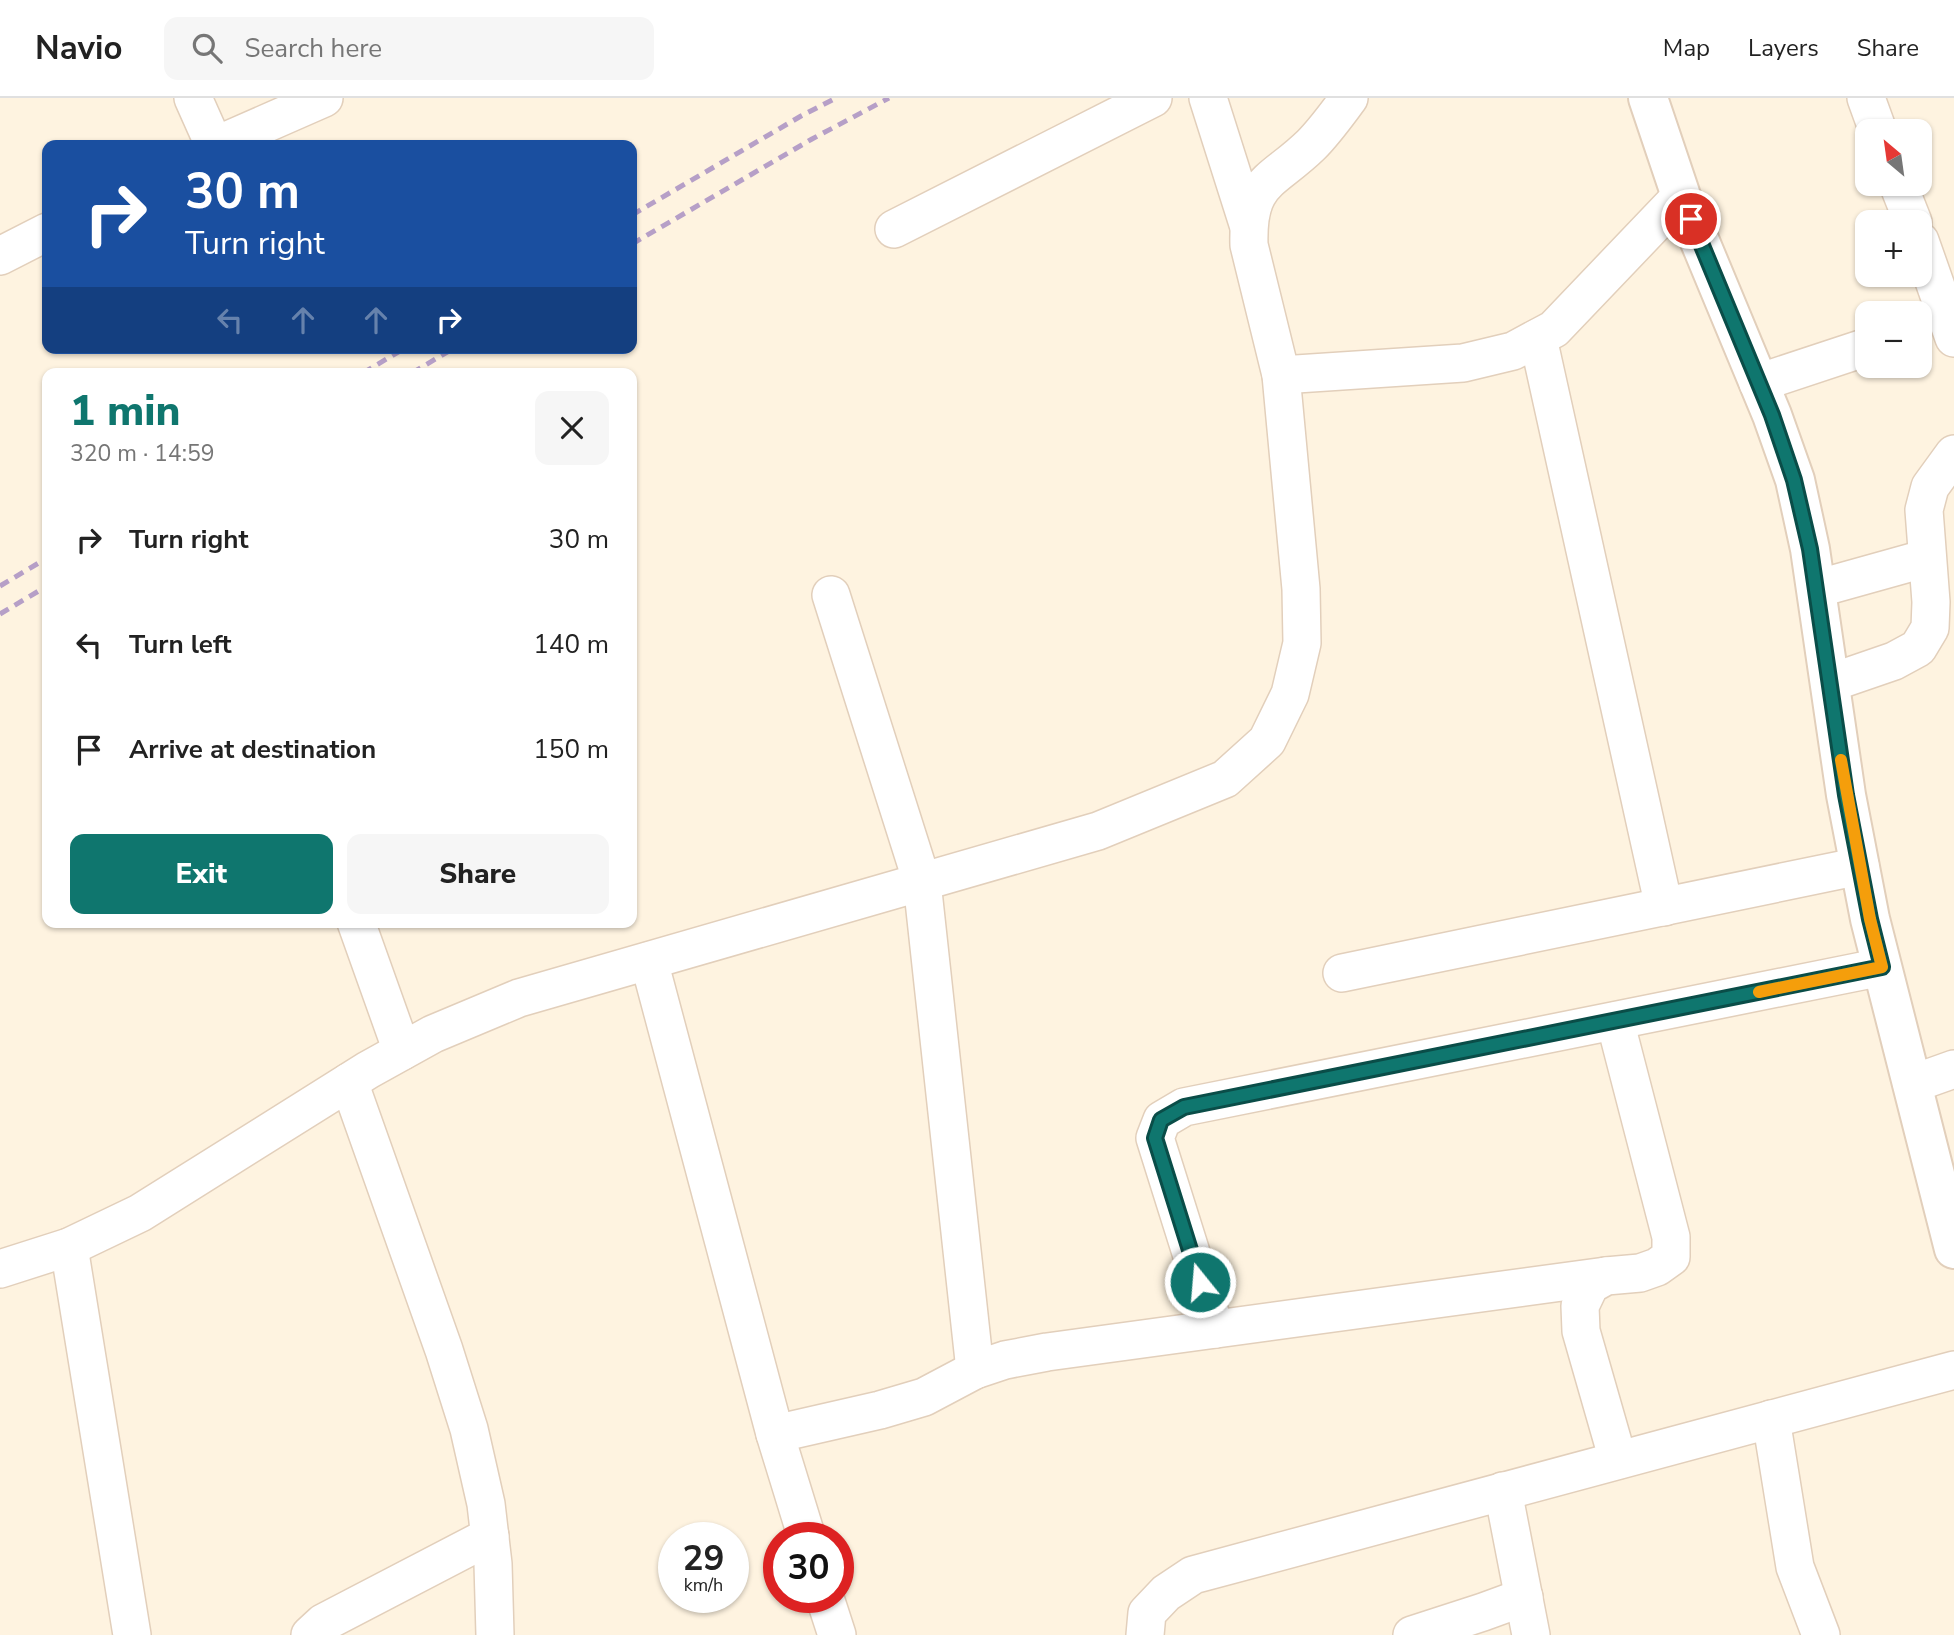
<!DOCTYPE html>
<html lang="en">
<head>
<meta charset="utf-8">
<style>
  :root { --surface:#fff; --page:#f6f6f6; --text:#222; --muted:#767676; --line:#e0e0e0; --accent:#0f766e }
  body { margin:0; font-family:"Nunito Sans",sans-serif; background:var(--page); color:var(--text); height:100vh; display:flex; flex-direction:column; font-size:26px; white-space:nowrap }
  * { box-sizing:border-box; margin:0 }
  p { font-size:23px; color:var(--muted) }
  .icon { flex:none; width:38px; height:38px; fill:none; stroke:currentColor; stroke-width:2; stroke-linecap:round; stroke-linejoin:round }
  .map { position:relative; flex:1; overflow:hidden }
  .details { position:absolute; left:42px; top:270px; width:595px; height:560px; display:flex; flex-direction:column; background:var(--surface); border-radius:14px; box-shadow:0 2px 5px #0004 }
  .details>* { flex:none }
  .banner { position:absolute; left:42px; top:42px; width:595px; height:214px; border-radius:14px; box-shadow:0 2px 5px #0004; background:#1a4fa0; color:#fff; overflow:hidden }
  .needle { width:46px; rotate:331deg }
  .controls { position:absolute; left:1855px; top:21px; display:grid; gap:14px }
  .controls a { display:grid; place-items:center; width:77px; height:77px; border-radius:14px; background:var(--surface); box-shadow:0 2px 5px #0004; font-size:35px }
  .speed { position:absolute; left:658px; top:1424px; display:flex; gap:14px; font-size:35px; font-weight:700; text-align:center }
  .speed>* { display:grid; place-content:center; width:91px; height:91px; border-radius:50%; background:var(--surface); box-shadow:0 2px 5px #0004; line-height:1 }
  .speed small { font-size:18px; font-weight:400 }
  .speed .limit { border:10px solid #d22; background:#fff; color:#111 }
  .pin { position:absolute; display:grid; place-items:center; width:60px; height:60px; color:#fff; margin:-30px; border:4px solid #fff; border-radius:50%; box-shadow:0 2px 7px #0007 }
  .me { position:absolute; width:77px; margin:-38px; rotate:343deg; stroke-linejoin:round; filter:drop-shadow(0 0 5px #0008) }
  .turn { display:flex; align-items:center; gap:24px; height:147px; padding:0 28px; font-size:32px }
  .turn .icon { width:91px; height:91px; stroke-width:2.5 }
  .turn b { display:block; font-size:49px; line-height:60px }
  .lanes { display:flex; align-items:center; height:66px; padding:0 28px; background:#0003; justify-content:center; gap:35px; direction:ltr }
  .lanes .off { opacity:.35 }
  .round { display:grid; place-items:center; flex:none; width:74px; height:74px; border-radius:14px; background:var(--page) }
  .head { display:flex; align-items:center; justify-content:space-between; height:119px; padding:0 28px }
  h1 { font-size:42px; font-weight:800; line-height:52px; color:var(--accent) }
  .action { display:flex; gap:14px; margin-top:auto; padding:14px 28px }
  .action a { flex:1; height:80px; border-radius:14px; background:var(--accent); color:#fff; font-size:28px; font-weight:800; line-height:80px; text-align:center }
  .action a+a { background:var(--page); color:var(--text) }
  ul { padding:0; list-style:none }
  li { display:flex; align-items:center; gap:21px; height:105px; padding:0 28px }
  li div { flex:1 }
  li b { display:block; font-size:26px }
  li em { font-style:normal }
  header { display:flex; align-items:center; gap:42px; box-sizing:border-box; height:98px; padding:0 35px; background:var(--surface); border-bottom:2px solid var(--line) }
  header strong { font-size:33px }
  nav { display:flex; gap:38px; margin-inline-start:auto; font-size:24px }
  .search { width:490px; height:63px; background:var(--page); display:flex; align-items:center; gap:18px; box-sizing:border-box; padding:0 24px; border-radius:14px; color:var(--muted); font-size:26px }
  .map>svg:first-child { display:block }
</style>
</head>
<body>
<header>
<strong>Navio</strong>
<div class="search"><svg class="icon" aria-label="search" viewBox="0 0 24 24"><circle cx="10" cy="10" r="6"/><path d="M15 15l6 6"/></svg>Search here</div>
<nav><a>Map</a><a>Layers</a><a>Share</a></nav>
</header>
<div class="map">
<svg width="1954" height="1537" viewBox="0 0 1954 1537">
  <rect width="100%" height="100%" fill="#fef3e0"/>
  <g fill="none" stroke-linecap="round" stroke-linejoin="round">
    <defs>
      <g id="minor">
        <polyline points="193,0 214,47"/>
        <polyline points="1208,0 1248,126"/>
        <polyline points="1866,0 1878,33"/>
        <polyline points="217,47 324,0"/>
        <polyline points="1898,86 1913,124"/>
        <polyline points="894,131 1153,0"/>
        <polyline points="1920,143 1954,240"/>
        <polyline points="0,158 47,134"/>
        <polyline points="1538,240 1664,809"/>
        <polyline points="1281,277 1463,265 1513,253 1554,231 1681,98"/>
        <polyline points="1758,285 1867,249"/>
        <polyline points="1816,491 1927,460"/>
        <polyline points="831,497 922,784 975,1272"/>
        <polyline points="1830,585 1894,563 1918,550 1930,530 1931,504 1924,412 1930,389 1954,356"/>
        <polyline points="356,824 402,953"/>
        <polyline points="649,863 775,1336 807,1440"/>
        <polyline points="1342,875 1860,768"/>
        <polyline points="1615,923 1671,1139 1671,1159 1657,1169 1640,1175 1606,1178 1590,1187 1580,1208 1581,1233 1618,1362"/>
        <polyline points="349,984 444,1252 469,1331 486,1406 493,1466 495,1537"/>
        <polyline points="1912,986 1954,971"/>
        <polyline points="69,1149 132,1537"/>
        <path d="M0 1171 69 1149 140 1115 368 972 433 936 519 900 1098 733 1225 681 1267 643 1290 596 1302 545 1301 491 1281 277 1249 147C1247 82 1272 85 1311 47 1325 33 1337 16 1349 0"/>
        <polyline points="1215,1231 1155,1040 1162,1022 1184,1009 1882,869"/>
        <polyline points="1771,1321 1795,1469 1821,1537"/>
        <polyline points="775,1336 880,1312 924,1299 975,1272 1005,1262 1047,1254 1606,1178"/>
        <polyline points="1503,1393 1531,1537"/>
        <polyline points="825,1500 837,1537"/>
        <polyline points="310,1537 323,1525 490,1438"/>
        <polyline points="1145,1537 1147,1515 1166,1495 1193,1477 1954,1272"/>
        <polyline points="1412,1537 1483,1514 1524,1499"/>
      </g>
      <polyline id="tertiary" points="1648,0 1681,98 1772,317 1795,382 1810,451 1846,697 1870,821 1954,1151"/>
    </defs>
    <use href="#minor" stroke="#e2cfbb" stroke-width="40"/>
    <use href="#tertiary" stroke="#e2cfbb" stroke-width="42"/>
    <use href="#minor" stroke="#fff" stroke-width="37"/>
    <use href="#tertiary" stroke="#fff" stroke-width="38"/>
    <g stroke="#b69fc7" stroke-width="5" stroke-dasharray="10 7" stroke-linecap="butt">
      <polyline points="632,117 801,18 836,0"/>
      <polyline points="632,146 812,41 889,0"/>
      <polyline points="363,275 405,250"/>
      <polyline points="412,275 454,250"/>
      <polyline points="0,488 47,460"/>
      <polyline points="0,516 47,488"/>
    </g>
  </g>
  <g fill="none" stroke-linecap="round" stroke-linejoin="round">
    <defs>
      <polyline id="route" points="1200,1184 1155,1040 1161,1022 1184,1009 1882,869 1870,821 1846,697 1810,451 1794,382 1772,317 1691,121"/>
    </defs>
    <use href="#route" stroke="#0a4d48" stroke-width="18"/>
    <use href="#route" stroke="#0f766e" stroke-width="12"/>
    <polyline stroke="#f59e0b" stroke-width="12" points="1759,894 1882,869 1870,821 1841,662"/>
  </g>
</svg>
<div class="controls">
<a><svg class="needle" viewBox="-14 -14 28 28"><path d="M0-13l5 13h-10z" fill="#e53935"/><path d="M0 13l5-13h-10z" fill="#767676"/></svg></a>
<a>+</a>
<a>−</a>
</div>
<div class="speed"><div>29<small>km/h</small></div><div class="limit">30</div></div>
<div class="pin" style="left:1691px;top:121px;background:#d93025"><svg class="icon" aria-label="arrive" viewBox="0 0 24 24"><path d="M6 21V4h12l-3 4 3 4H6"/></svg></div>
<svg class="me" style="left:1200px;top:1184px" viewBox="-20 -20 40 40"><circle r="17" fill="#0f766e" stroke="#fff" stroke-width="3"/><path d="M0-11L8 9 0 5-8 9z" fill="#fff"/></svg>
<div class="banner">
<div class="turn"><svg class="icon" aria-label="right" viewBox="0 0 24 24"><path d="M7 20v-9h11M14 6l5 5-5 5"/></svg><div><b>30 m</b>Turn right</div></div>
<div class="lanes"><svg class="icon off" aria-label="left" viewBox="0 0 24 24"><path d="M17 20v-9H6M10 6l-5 5 5 5"/></svg><svg class="icon off" aria-label="ahead" viewBox="0 0 24 24"><path d="M12 20V5M6 11l6-6 6 6"/></svg><svg class="icon off" aria-label="ahead" viewBox="0 0 24 24"><path d="M12 20V5M6 11l6-6 6 6"/></svg><svg class="icon" aria-label="right" viewBox="0 0 24 24"><path d="M7 20v-9h11M14 6l5 5-5 5"/></svg></div>
</div>
<section class="details">
<div class="head"><div><h1>1 min</h1><p>320 m · 14:59</p></div><a class="round"><svg class="icon" aria-label="close" viewBox="0 0 24 24"><path d="M6 6l12 12M18 6L6 18"/></svg></a></div>
<ul>
<li><svg class="icon" aria-label="right" viewBox="0 0 24 24"><path d="M7 20v-9h11M14 6l5 5-5 5"/></svg><div><b>Turn right</b></div><em>30 m</em></li>
<li><svg class="icon" aria-label="left" viewBox="0 0 24 24"><path d="M17 20v-9H6M10 6l-5 5 5 5"/></svg><div><b>Turn left</b></div><em>140 m</em></li>
<li><svg class="icon" aria-label="arrive" viewBox="0 0 24 24"><path d="M6 21V4h12l-3 4 3 4H6"/></svg><div><b>Arrive at destination</b></div><em>150 m</em></li>
</ul>
<div class="action"><a>Exit</a><a>Share</a></div>
</section>
</div>
</body>
</html>
